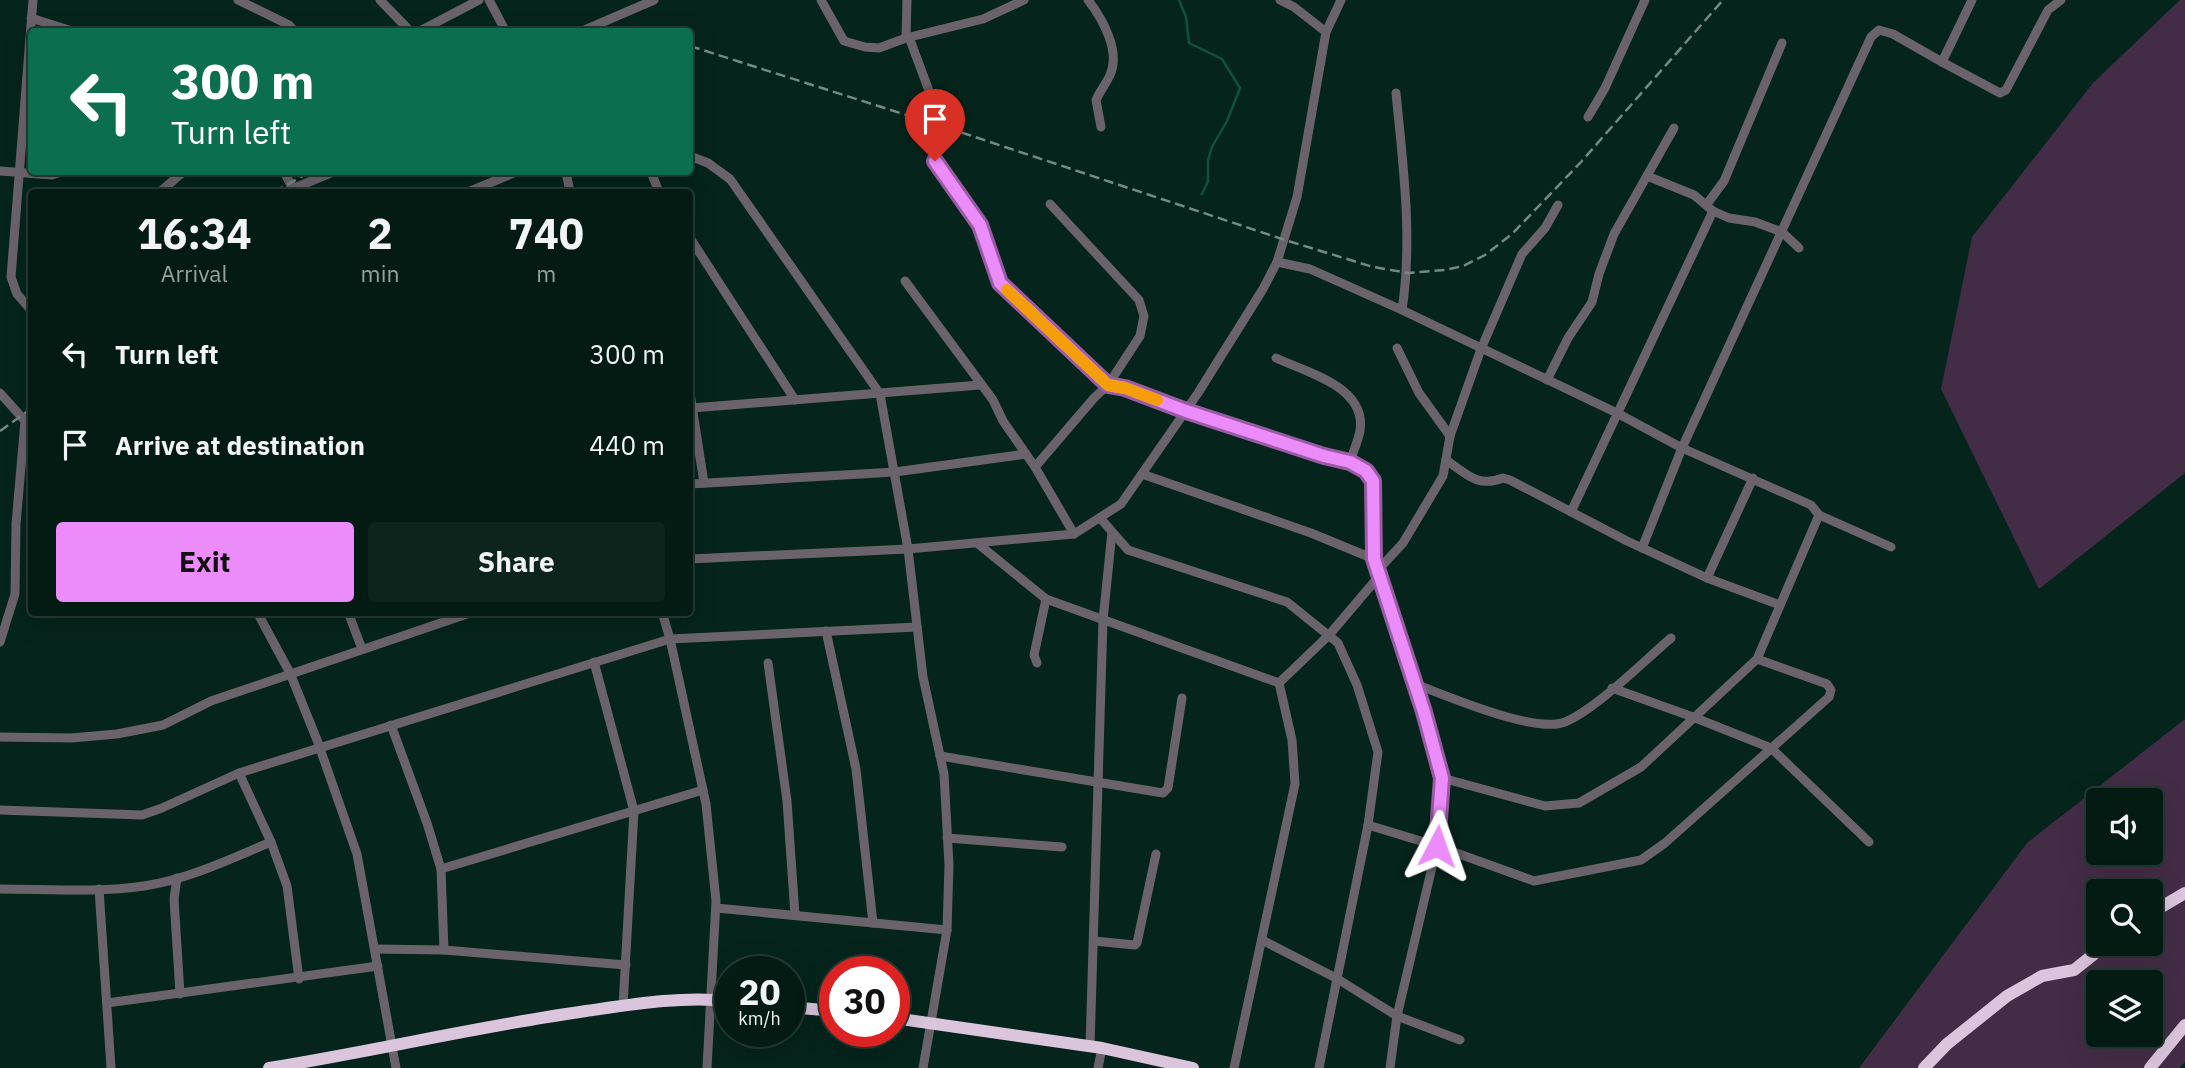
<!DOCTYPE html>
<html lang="en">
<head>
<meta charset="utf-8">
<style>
  :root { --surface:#041b14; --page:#0d241d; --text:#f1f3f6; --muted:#97a1a0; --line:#253934; --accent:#ec8cfb }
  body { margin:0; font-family:"IBM Plex Sans",sans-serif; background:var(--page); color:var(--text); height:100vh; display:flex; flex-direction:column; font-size:26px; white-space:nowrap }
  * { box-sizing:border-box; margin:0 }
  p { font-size:23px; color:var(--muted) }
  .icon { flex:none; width:38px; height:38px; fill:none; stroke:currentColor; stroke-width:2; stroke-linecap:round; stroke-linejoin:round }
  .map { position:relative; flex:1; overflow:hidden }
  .side { position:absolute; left:28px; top:189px; width:665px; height:427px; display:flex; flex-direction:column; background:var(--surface); border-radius:7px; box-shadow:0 7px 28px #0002,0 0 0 2px var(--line) }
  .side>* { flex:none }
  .guide { position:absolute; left:28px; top:28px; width:665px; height:147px; border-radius:7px; box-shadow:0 7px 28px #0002,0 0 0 2px var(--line); background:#0b6e4f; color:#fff; overflow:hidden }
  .buttons { position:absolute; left:2086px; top:788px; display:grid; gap:14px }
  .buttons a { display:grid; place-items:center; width:77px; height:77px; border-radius:7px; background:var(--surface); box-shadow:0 7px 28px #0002,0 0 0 2px var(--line); font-size:35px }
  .speed { position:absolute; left:714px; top:956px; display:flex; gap:14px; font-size:35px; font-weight:700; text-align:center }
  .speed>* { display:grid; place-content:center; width:91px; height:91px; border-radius:50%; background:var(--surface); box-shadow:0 7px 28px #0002,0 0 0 2px var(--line); line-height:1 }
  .speed small { font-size:18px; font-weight:400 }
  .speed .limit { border:10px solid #d22; background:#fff; color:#111 }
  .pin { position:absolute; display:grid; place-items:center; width:60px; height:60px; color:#fff; margin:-72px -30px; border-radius:50% 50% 50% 0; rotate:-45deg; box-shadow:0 0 7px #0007 }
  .pin .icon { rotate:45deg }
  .me { position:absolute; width:77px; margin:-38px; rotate:4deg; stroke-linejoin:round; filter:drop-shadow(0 0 5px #0008) }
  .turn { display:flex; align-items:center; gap:24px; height:147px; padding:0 28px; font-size:32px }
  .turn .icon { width:91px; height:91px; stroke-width:2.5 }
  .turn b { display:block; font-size:49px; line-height:60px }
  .eta { display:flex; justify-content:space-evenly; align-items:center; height:119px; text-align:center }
  .eta b { font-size:42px; font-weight:800; line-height:49px }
  .button { display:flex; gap:14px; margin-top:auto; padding:14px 28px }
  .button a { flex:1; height:80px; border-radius:7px; background:var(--accent); color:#111; font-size:28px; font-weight:800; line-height:80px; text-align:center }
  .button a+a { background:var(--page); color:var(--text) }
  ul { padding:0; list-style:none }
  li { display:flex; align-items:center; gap:21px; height:91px; padding:0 28px }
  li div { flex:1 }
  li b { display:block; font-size:26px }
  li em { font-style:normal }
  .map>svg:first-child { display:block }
</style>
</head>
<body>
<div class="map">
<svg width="2185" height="1068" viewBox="0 0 2185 1068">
  <rect width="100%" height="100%" fill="#05241b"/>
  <g fill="#432d46" fill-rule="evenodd">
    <polygon points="2180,0 2185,0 2185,473 2039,589 1941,389 1972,237 2093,83"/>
    <path d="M2185 719V1062L2179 1068H1859L2027 843ZM2098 800H2151V852H2098ZM2098 891H2151V943H2098ZM2098 982H2151V1034H2098Z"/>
  </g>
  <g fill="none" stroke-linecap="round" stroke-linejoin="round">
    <polyline stroke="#12503e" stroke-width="2.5" points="1179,0 1186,17 1189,43 1222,59 1240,88 1227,121 1212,147 1208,160 1208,181 1202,194"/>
    <g stroke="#6b636c" stroke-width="9">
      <polyline points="238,0 289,25 295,32"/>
      <polyline points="380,0 411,32"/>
      <polyline points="489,0 506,32"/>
      <polyline points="821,0 844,41 865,47 879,48 906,38 983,19 1024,0"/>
      <path d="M1088 0C1102 18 1121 51 1110 75 1106 84 1100 91 1096 100L1101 127"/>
      <polyline points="1280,0 1294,7 1326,32"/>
      <polyline points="31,18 75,32"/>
      <polyline points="418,32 479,0"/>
      <polyline points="580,32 654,0"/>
      <polyline points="909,37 938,115"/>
      <polyline points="906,38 907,0"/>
      <polyline points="1942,62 2000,93 2006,90 2048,10 2061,0"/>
      <polyline points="1588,117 1605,88 1645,0"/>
      <polyline points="690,156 708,163 730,179 880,394 908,549 923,677 944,774 949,865 947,930 923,1068"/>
      <polyline points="935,161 980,225 1000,283 1108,385 1140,336 1144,316 1139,300 1050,204"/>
      <polyline points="0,171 52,175 61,172"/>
      <polyline points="284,172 295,192"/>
      <polyline points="566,172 570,192"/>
      <polyline points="651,172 659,192"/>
      <polyline points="1647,176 1694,195 1713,211 1729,218 1755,222 1782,232 1799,248"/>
      <polyline points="160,192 183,172"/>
      <polyline points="285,192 333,172"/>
      <polyline points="468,192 516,172"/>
      <polyline points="1707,204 1724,181 1782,43"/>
      <polyline points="690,238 795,400"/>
      <polyline points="1277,262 1297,197 1326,32 1341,0"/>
      <polyline points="905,281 993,400 1003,421 1035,467 1074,534"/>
      <polyline points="1402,310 1617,413 1682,448 1811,505 1819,515 1891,547"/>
      <polyline points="32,311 17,294 11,277 33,0"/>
      <polyline points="1397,348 1419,393 1450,436"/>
      <path d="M1276 358C1308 373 1367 387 1360 431 1358 441 1353 452 1350 462"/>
      <polyline points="1547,380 1568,338 1592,302 1599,274 1614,234 1674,128"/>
      <polyline points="0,393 25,421 16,524 15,594 0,642"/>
      <polyline points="690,393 704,483"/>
      <polyline points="692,408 980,385"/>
      <polyline points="32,416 25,421 32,426"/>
      <path d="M1446 460C1467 474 1477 488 1503 478L1510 480 1627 541 1707 578 1780 605"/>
      <polyline points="1035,467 1094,398 1108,385 1125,388 1186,411 1323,456 1350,462 1366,471 1373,481 1374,559 1424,712 1442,778 1437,846 1397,1016 1390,1068"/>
      <polyline points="1142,474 1311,533 1374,559"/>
      <polyline points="690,484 895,472 1026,454"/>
      <polyline points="1571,512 1713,211"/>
      <polyline points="1101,519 1128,550 1287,602 1338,643 1357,685 1378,752 1368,825 1319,1068"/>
      <polyline points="977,543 1046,599 1279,683 1292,740 1295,784 1234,1068"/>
      <polyline points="1642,548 1682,448 1871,37 1879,30 1893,34 1942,62 1972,0"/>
      <path d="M690 559 908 549 1074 534 1121 504 1198 393 1263 289 1277 262 1310 269 1402 310C1413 238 1403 165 1396 93"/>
      <polyline points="1378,570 1403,543 1443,476 1450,436 1481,349 1522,254 1545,228 1558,205"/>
      <polyline points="1707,578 1753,478"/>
      <polyline points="257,612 290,673 317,740 357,854 396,1068"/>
      <polyline points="348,612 362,649"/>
      <polyline points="662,612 670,639 706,804 716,901 707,1068"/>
      <polyline points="826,631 856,769 873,923"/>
      <polyline points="594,662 634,811 623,1006"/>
      <polyline points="768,663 787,801 795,915"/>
      <polyline points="1037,663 1034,655 1046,599"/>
      <polyline points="1279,683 1329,635 1380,575"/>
      <path d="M1415 684C1448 696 1534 734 1565 722 1595 710 1644 661 1671 638"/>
      <polyline points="1612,688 1693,717 1771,748 1869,842"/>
      <polyline points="391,725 427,823 441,869 444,950"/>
      <polyline points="0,737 71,738 117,734 163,725 211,701 473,612"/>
      <polyline points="940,756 1163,793 1168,788 1182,698"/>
      <polyline points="239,773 271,842 287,886 299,979"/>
      <polyline points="1442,778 1545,806 1579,803 1641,767 1757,659 1819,515"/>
      <polyline points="0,810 142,815 162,808 239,773 670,639 917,627"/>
      <polyline points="1368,825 1437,846 1534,881 1641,860 1665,843 1829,697 1831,690 1827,684 1757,659"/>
      <polyline points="947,838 1062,847"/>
      <polyline points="441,869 703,790"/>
      <polyline points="177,878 174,899 180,994"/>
      <path d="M0 889C48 889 97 893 144 886 189 879 230 859 271 842"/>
      <polyline points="99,889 111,1068"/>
      <polyline points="716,908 947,930"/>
      <polyline points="1262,940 1336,978 1397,1016 1460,1040"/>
      <polyline points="1094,941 1135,945 1137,943 1156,854"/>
      <polyline points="375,949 444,950 626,965"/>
      <polyline points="107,1003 378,966"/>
      <polyline points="1090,1046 1103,620 1112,532"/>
      <polyline points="1098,1068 1102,1048"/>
    </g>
    <g stroke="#dac5dd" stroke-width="12">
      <polyline points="2151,913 2185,893"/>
      <polyline points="789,1007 835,1011"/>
      <polyline points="894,1018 1102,1048 1193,1068"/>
      <path d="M269 1068C375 1051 480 1026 586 1011 634 1004 681 996 730 1001"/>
      <polyline points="1924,1068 1947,1044 2007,996 2042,976 2074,970 2108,943"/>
      <polyline points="2150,1068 2185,1025"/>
    </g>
    <g stroke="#748b83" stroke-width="2.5" stroke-dasharray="10 5" stroke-linecap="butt">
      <polyline points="690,46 966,134 1285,240 1373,267 1408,273 1445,270 1463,266 1485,255 1512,234 1581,162 1723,0"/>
      <polyline points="274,192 310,172"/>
      <polyline points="0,431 32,408"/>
    </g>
  </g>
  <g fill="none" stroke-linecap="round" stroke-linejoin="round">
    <defs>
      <polyline id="route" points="935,161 980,225 1000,283 1108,385 1125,388 1186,411 1324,456 1350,462 1366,471 1373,481 1374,559 1424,712 1442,778 1437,846"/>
    </defs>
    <use href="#route" stroke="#995ba3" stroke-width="18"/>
    <use href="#route" stroke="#ec8cfb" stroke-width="12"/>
    <polyline stroke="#f59e0b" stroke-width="12" points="1007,290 1108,385 1125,388 1157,400"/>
  </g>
</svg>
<div class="buttons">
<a><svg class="icon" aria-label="sound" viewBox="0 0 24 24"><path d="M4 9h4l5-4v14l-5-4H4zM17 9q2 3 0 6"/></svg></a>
<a><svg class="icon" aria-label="search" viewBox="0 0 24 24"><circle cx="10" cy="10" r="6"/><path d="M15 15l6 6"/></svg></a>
<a><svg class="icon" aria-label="layers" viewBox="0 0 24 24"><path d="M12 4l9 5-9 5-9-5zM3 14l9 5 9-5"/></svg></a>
</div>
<div class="speed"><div>20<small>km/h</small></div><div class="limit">30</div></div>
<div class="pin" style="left:935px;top:161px;background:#d93025"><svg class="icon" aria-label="arrive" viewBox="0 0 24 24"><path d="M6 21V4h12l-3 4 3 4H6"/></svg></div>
<svg class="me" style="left:1437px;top:846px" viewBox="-20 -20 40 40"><path d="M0-17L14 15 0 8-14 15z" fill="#ec8cfb" stroke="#fff" stroke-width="4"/></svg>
<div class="guide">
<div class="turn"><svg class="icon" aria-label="left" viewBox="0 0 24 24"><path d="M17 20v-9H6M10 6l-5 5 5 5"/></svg><div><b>300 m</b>Turn left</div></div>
</div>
<section class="side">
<div class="eta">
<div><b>16:34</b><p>Arrival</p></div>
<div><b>2</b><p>min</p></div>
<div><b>740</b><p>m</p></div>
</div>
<ul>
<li><svg class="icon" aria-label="left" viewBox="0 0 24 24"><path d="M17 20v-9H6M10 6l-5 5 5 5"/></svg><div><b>Turn left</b></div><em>300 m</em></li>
<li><svg class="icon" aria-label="arrive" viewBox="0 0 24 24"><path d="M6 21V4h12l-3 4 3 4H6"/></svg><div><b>Arrive at destination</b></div><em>440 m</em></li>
</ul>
<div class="button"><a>Exit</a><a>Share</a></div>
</section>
</div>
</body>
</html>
